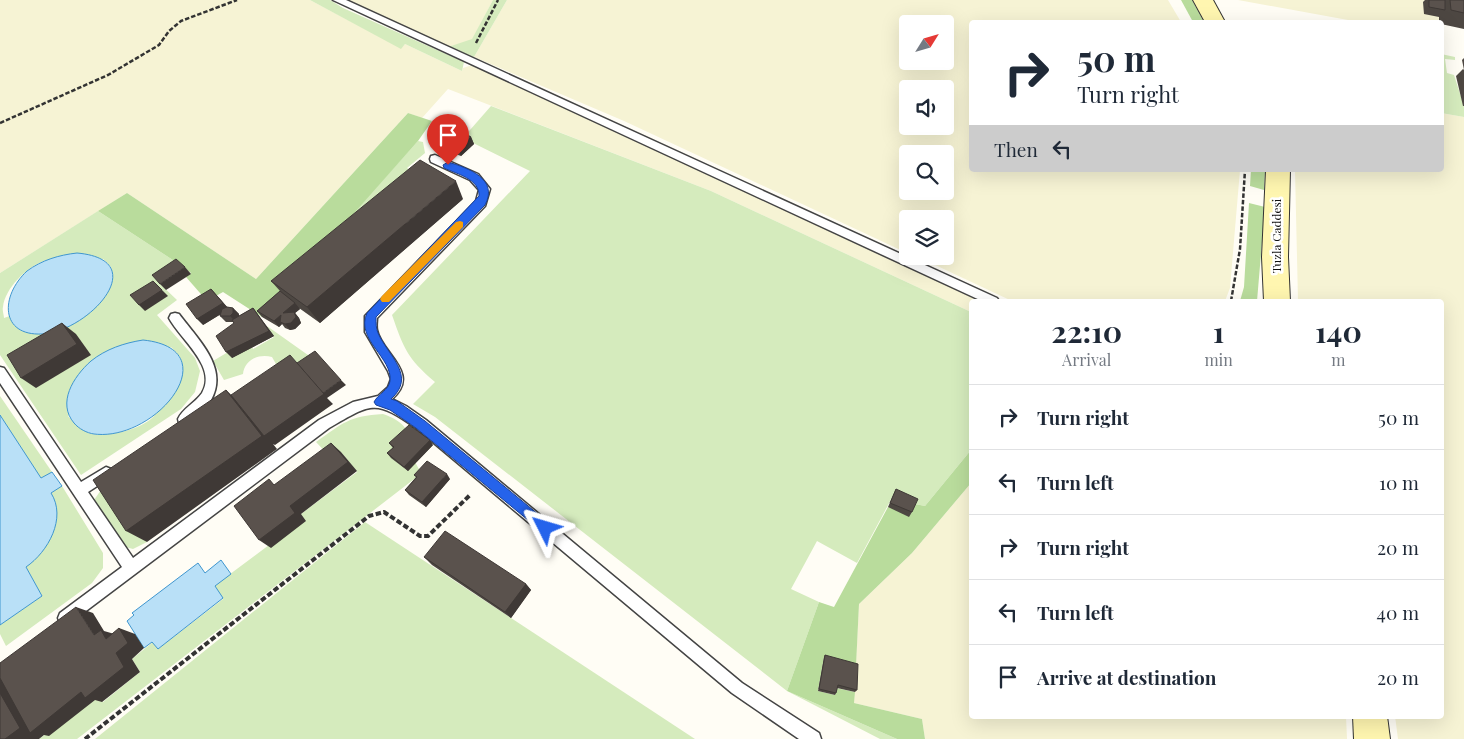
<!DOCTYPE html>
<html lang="en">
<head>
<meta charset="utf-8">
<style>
  :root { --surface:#fff; --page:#f6f6f7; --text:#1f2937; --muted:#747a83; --line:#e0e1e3 }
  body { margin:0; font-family:"Playfair Display",serif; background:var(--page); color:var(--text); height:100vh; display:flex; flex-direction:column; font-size:19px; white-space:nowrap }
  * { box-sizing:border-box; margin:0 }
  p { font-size:16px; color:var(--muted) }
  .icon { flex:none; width:28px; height:28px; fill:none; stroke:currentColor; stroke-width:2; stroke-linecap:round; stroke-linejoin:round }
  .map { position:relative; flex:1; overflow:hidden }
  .drawer { position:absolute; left:969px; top:299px; width:475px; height:420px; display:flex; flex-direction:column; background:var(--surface); border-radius:5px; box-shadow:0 5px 20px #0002 }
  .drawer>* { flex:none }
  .hud { position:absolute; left:969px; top:20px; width:475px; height:152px; border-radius:5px; box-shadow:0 5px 20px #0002; background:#fff; color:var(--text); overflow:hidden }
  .needle { width:32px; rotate:53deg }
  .tools { position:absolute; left:899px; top:15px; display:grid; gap:10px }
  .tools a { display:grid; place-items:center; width:55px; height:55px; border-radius:5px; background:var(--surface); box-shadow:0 5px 20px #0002; font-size:25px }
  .pin { position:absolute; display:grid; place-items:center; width:42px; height:42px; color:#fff; margin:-51px -21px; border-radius:50% 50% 50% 0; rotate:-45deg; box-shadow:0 0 5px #0007 }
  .pin .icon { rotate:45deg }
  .me { position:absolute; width:55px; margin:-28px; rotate:310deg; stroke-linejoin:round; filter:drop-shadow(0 0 4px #0008) }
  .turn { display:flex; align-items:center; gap:18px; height:105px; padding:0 25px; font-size:22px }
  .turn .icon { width:65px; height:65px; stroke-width:2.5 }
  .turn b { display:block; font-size:35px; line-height:42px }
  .then { display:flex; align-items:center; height:48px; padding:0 25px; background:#0003; gap:10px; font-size:19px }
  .eta { display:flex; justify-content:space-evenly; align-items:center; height:85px; text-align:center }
  .eta b { font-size:30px; font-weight:700; line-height:35px }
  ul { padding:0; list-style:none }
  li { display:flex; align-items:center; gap:15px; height:65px; padding:0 25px; border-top:1px solid var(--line) }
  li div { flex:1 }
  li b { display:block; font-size:19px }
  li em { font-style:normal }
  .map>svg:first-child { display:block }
</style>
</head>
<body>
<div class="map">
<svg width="1464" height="739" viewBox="0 0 1464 739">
  <rect width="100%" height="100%" fill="#fffdf5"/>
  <g fill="#f6f3d4" fill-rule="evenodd">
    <polygon points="0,0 310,0 401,48 405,44 462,71 463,68 472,65 669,154 983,301 971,301 971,312 711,191 448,89 422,118 408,113 256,279 127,193 0,273"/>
    <polygon points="348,0 493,0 472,40 448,47"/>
    <path d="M507 0H1168L1181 22H971V170H1240L1230 288 1225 301H1012L916 256H945V219H908L907 253 624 121 474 57ZM908 24H945V61H908ZM908 89H945V126H908ZM908 154H945V191H908Z"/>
    <polygon points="1238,0 1464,0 1439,17 1439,22 1359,22"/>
    <polygon points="1441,113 1464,117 1464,739 1398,739 1395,716 1441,716 1441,301 1298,301 1295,170 1441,170"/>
    <polygon points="971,483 971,716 1346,716 1347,739 925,739 922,719 854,703 859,604 912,553"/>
  </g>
  <g fill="#d5ebbd" fill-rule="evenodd">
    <polygon points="310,0 330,0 343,8 464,62 462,71 405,44 401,49"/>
    <polygon points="493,0 507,0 474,57 448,47 472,39"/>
    <polygon points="1441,54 1455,57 1455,60 1445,59 1447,73 1454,75 1464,106 1464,117 1441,113"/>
    <path d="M491 106 711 191 971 312V450L925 506 915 504 894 494 857 563 817 541 791 589 819 602 787 691 897 739H880L787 691 435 417 413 404 435 382C407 358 404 349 392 315L530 171 463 138Z"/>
    <polygon points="418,141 423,142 425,153 407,168 425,181 296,276"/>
    <path d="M98 211 182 266 158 282 177 300 157 315 195 358 200 371 195 392 181 409 81 475 0 355V273ZM103 259 111 267 112 279 4 318C4 315 2 310 3 307 5 288 27 267 44 261 55 258 90 259 103 259ZM171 347 180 357 183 371C173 385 165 403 154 416 143 429 109 437 92 434 82 431 75 424 68 416Z"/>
    <path d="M267 326 315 360 302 369 299 366 114 493 147 542 133 549 122 546 99 512 94 500 101 490 276 368V364L272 357C259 353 244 360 243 374L224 380 213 361 228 352 252 347 253 349 274 337Z"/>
    <polygon points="0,396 52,472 41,479 0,415"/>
    <path d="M383 414C423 428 402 448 422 473L77 739H39L99 696 103 702 140 672 132 659 153 642 158 649 223 599 214 586 269 545 301 514 357 472 341 452 332 459 316 442C343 423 349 416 383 414Z"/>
    <polygon points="62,486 103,553 103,568 92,583 6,646 0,634 0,625 42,596 26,567 51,493"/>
    <polygon points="365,522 695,739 95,739"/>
  </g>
  <g fill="#b9dc9c">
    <polygon points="1181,0 1192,0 1204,22 1193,22"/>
    <polygon points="408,113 432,121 418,141 262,317 223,292 207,301 186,277 191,273 182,266 98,211 127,193 256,279"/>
    <polygon points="1251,170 1265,170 1264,190 1250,186"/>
    <polygon points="1249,203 1265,207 1257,301 1240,301 1244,287"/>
    <polygon points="971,450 971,483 912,553 859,604 856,666 824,657 818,691 835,695 836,688 855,692 854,703 922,719 925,739 897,739 787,691 819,602 834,607 888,507 915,504 925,506"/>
  </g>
  <g fill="#b9e0f7" stroke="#3f96cf">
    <path d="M77 253C155 260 88 332 42 334 0 336 0 296 27 271 42 260 59 255 77 253Z"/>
    <path d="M143 340C230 349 157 442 94 434 87 433 79 429 74 423 57 403 73 377 91 361 106 349 124 343 143 340Z"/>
    <path d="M0 415 41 478 52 472 62 486 51 493C67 518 48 552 26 567L42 596 0 625Z"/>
    <polygon points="221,560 231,574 215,586 223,598 158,649 152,642 144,648 127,621 134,615 132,613 198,563 205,573"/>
  </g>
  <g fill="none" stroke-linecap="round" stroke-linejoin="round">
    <defs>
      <g id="service">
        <polygon points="333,0 346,0 997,298 999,301 982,301"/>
        <path d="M435 155 478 174 490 189 485 206 377 318C377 321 376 326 377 330 381 353 422 373 392 399L406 406 426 420 742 683 819 733 821 739H799L732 693 416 428C375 399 372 403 329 428L70 623 65 625 60 623 58 618 60 613 122 567 0 383V367L4 368 81 482 106 467 111 469 113 473 111 477 88 492 133 558 319 420 353 402 378 396 388 387 391 379 388 371 365 332V316L476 201 479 190 470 180 431 162 430 159 431 156Z"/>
        <path d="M175 313 179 314C200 342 232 371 208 405 202 413 193 422 184 425L179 423 178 419C182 409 195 403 202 393 218 367 180 339 169 318L171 314Z"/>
      </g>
      <g id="secondary">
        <polygon points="1193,0 1213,0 1225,22 1205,22"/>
        <polygon points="1266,170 1290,170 1288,257 1290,301 1264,301 1262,257"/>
        <polygon points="1353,716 1387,716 1390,739 1354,739"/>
      </g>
    </defs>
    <use href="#service" stroke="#444" stroke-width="3"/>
    <use href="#secondary" stroke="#333" stroke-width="2"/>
    <g stroke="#333" stroke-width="2.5" stroke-dasharray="4.5 2" stroke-linecap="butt">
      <polyline points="476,43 498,0"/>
      <polyline points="0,123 108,75 159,45 169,31 181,21 237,0"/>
      <polyline points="1231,301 1240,249 1245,170"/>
    </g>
    <polyline stroke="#333" stroke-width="4" stroke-dasharray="5.5 2.5" stroke-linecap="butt" points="85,739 369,516 384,512 420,536 428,536 471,494"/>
    <use href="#service" fill="#fff" fill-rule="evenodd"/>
    <use href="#secondary" fill="#fff6b0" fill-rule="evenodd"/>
  </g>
  <g fill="#4d4742">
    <polygon points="1425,0 1464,0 1464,29 1441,24 1441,22 1439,22 1439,17 1424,14 1423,2"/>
    <polygon points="1464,58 1464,106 1463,106 1456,76 1463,69 1464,70 1462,60"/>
    <polygon points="471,137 474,144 461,156 450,152 447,145"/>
    <polygon points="463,199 320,323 299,308 300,309 295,313 299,318 301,323 295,329 290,330 285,328 282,324 279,327 262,317 257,311 280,291 271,281"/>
    <polygon points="211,289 227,307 233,308 239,314 239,316 253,308 274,336 232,358 234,323 233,322 226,322 220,316 221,314 203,325"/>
    <polygon points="389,443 433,445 408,471 391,458 387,453 393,448"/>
    <polygon points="414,475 450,479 426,507 409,495 405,490 416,477"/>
    <polygon points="896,489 912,512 909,517 888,507"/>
    <polygon points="424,557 526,584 531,590 511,618 432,565"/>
    <polygon points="825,655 857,690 855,692 837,688 836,693 835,695 818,691 824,657"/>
  </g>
  <g fill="#3f3936">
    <polygon points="471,137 474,144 461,156 459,149"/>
    <polygon points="456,181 463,199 320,323 307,307"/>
    <polygon points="185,267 191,274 166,290 160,284"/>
    <polygon points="153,281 168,296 145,311 139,305"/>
    <polygon points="211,289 229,309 203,325 197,319"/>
    <polygon points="295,303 300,309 295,313 299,318 301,323 295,329 290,330 285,324 283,313"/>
    <polygon points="233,308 239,314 239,319 236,322 230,316"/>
    <polygon points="253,308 274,336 232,358 226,352"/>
    <polygon points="281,315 280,322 282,324 279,327 274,321"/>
    <polygon points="62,323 76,334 91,355 36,388 21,378"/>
    <polygon points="341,380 346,385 327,398 333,404 275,445 273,444 277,449 147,542 126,531 226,390 242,405 323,393"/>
    <polygon points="430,440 433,445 408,471 404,467"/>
    <polygon points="331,443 341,452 357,471 301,514 306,521 271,548 259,540"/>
    <polygon points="447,474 450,479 426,507 422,502"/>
    <polygon points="526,584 531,590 511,618 505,612"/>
    <polygon points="76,607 93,613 104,631 118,635 122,644 94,635"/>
    <polygon points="119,628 135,634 144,648 132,659 140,672 102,702 95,700 49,736 44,735 39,739 5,739 0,693 0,674 116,653"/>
  </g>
  <g fill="#5a524d" stroke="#3f3936">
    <polygon points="1429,0 1445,0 1445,10 1429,7"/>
    <polygon points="1450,0 1464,0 1464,13 1451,10"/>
    <polygon points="461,131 471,137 459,149 447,145"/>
    <polygon points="420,160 456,181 307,307 271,281"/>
    <polygon points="176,259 185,267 160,284 152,275"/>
    <polygon points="153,281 162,290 139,305 130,295"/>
    <polygon points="211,289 223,303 197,319 186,304"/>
    <polygon points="280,291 295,303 283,313 294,312 296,317 291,323 285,324 280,322 281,315 274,321 257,311"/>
    <polygon points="227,307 233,308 233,313 230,316 220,316 222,309"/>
    <polygon points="253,308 269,331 226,352 216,336 234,323 232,320"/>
    <polygon points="62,323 77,344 21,378 7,355"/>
    <polygon points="315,351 341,380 323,393 297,363"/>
    <polygon points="290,355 324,394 264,436 231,395"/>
    <polygon points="226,390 262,436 126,531 93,480"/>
    <polygon points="409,425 430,440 404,467 387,453 394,447 389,443"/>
    <polygon points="331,443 348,462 290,506 295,513 259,540 234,506 269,479 274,485"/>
    <polygon points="427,461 447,474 422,502 405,490 417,477 414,475"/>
    <polygon points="896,489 918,499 912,512 890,503"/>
    <polygon points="445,531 526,584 505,612 424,557"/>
    <polygon points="76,607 94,635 101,630 106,639 119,628 128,643 116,653 124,667 85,698 81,692 30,733 0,678 0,663"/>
    <polygon points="825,655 858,664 857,690 838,685 836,693 819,689"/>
    <polygon points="0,693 20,728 5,739 0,739"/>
  </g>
  <path fill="#2563eb" stroke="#184099" d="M448 162C468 168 499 179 485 205L376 317C376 323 376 329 378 333 388 356 417 376 391 399L397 401 425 421 550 524 551 528 550 532 545 534 416 428 390 410 376 405 374 402C378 394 389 390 390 381 393 358 355 339 367 313L479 196C480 179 457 174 444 168L443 165Z"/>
  <polygon fill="#f59e0b" points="460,221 463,222 463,227 389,302 382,302 380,299 382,296 456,222"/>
  <g text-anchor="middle" stroke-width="5" stroke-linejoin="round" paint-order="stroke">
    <g font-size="12" fill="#111" stroke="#fff">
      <text transform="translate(1277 236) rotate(-90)" y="4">Tuzla Caddesi</text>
    </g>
  </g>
</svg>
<div class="tools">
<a><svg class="needle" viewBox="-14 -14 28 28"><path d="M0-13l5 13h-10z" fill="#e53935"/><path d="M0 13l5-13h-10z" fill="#747a83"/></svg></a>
<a><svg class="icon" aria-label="sound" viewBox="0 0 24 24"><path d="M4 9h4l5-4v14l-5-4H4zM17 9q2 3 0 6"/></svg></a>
<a><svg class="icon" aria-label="search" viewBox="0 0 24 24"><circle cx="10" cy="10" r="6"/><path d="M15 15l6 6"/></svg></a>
<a><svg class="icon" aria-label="layers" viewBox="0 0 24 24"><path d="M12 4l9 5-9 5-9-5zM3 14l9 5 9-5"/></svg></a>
</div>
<div class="pin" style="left:448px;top:165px;background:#d93025"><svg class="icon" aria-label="arrive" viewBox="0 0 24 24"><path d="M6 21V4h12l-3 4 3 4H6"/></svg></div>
<svg class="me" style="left:545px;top:528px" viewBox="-20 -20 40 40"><path d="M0-17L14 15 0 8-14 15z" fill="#2563eb" stroke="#fff" stroke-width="4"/></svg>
<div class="hud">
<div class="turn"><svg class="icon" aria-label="right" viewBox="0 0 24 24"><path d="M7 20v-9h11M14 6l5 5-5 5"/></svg><div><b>50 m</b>Turn right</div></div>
<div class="then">Then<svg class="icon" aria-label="left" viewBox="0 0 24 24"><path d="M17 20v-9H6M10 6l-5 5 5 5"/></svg></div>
</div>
<section class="drawer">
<div class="eta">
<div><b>22:10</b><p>Arrival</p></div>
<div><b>1</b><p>min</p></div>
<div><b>140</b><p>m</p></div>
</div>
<ul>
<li><svg class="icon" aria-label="right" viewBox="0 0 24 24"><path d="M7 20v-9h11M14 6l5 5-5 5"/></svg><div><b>Turn right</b></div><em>50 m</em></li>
<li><svg class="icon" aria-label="left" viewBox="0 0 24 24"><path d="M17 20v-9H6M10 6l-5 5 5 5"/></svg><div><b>Turn left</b></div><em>10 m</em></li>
<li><svg class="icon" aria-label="right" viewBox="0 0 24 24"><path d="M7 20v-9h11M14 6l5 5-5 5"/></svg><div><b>Turn right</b></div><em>20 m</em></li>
<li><svg class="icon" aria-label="left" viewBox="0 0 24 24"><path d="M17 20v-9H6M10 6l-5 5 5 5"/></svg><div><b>Turn left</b></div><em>40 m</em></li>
<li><svg class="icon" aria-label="arrive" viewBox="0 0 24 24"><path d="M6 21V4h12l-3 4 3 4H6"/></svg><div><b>Arrive at destination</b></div><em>20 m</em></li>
</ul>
</section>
</div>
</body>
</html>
